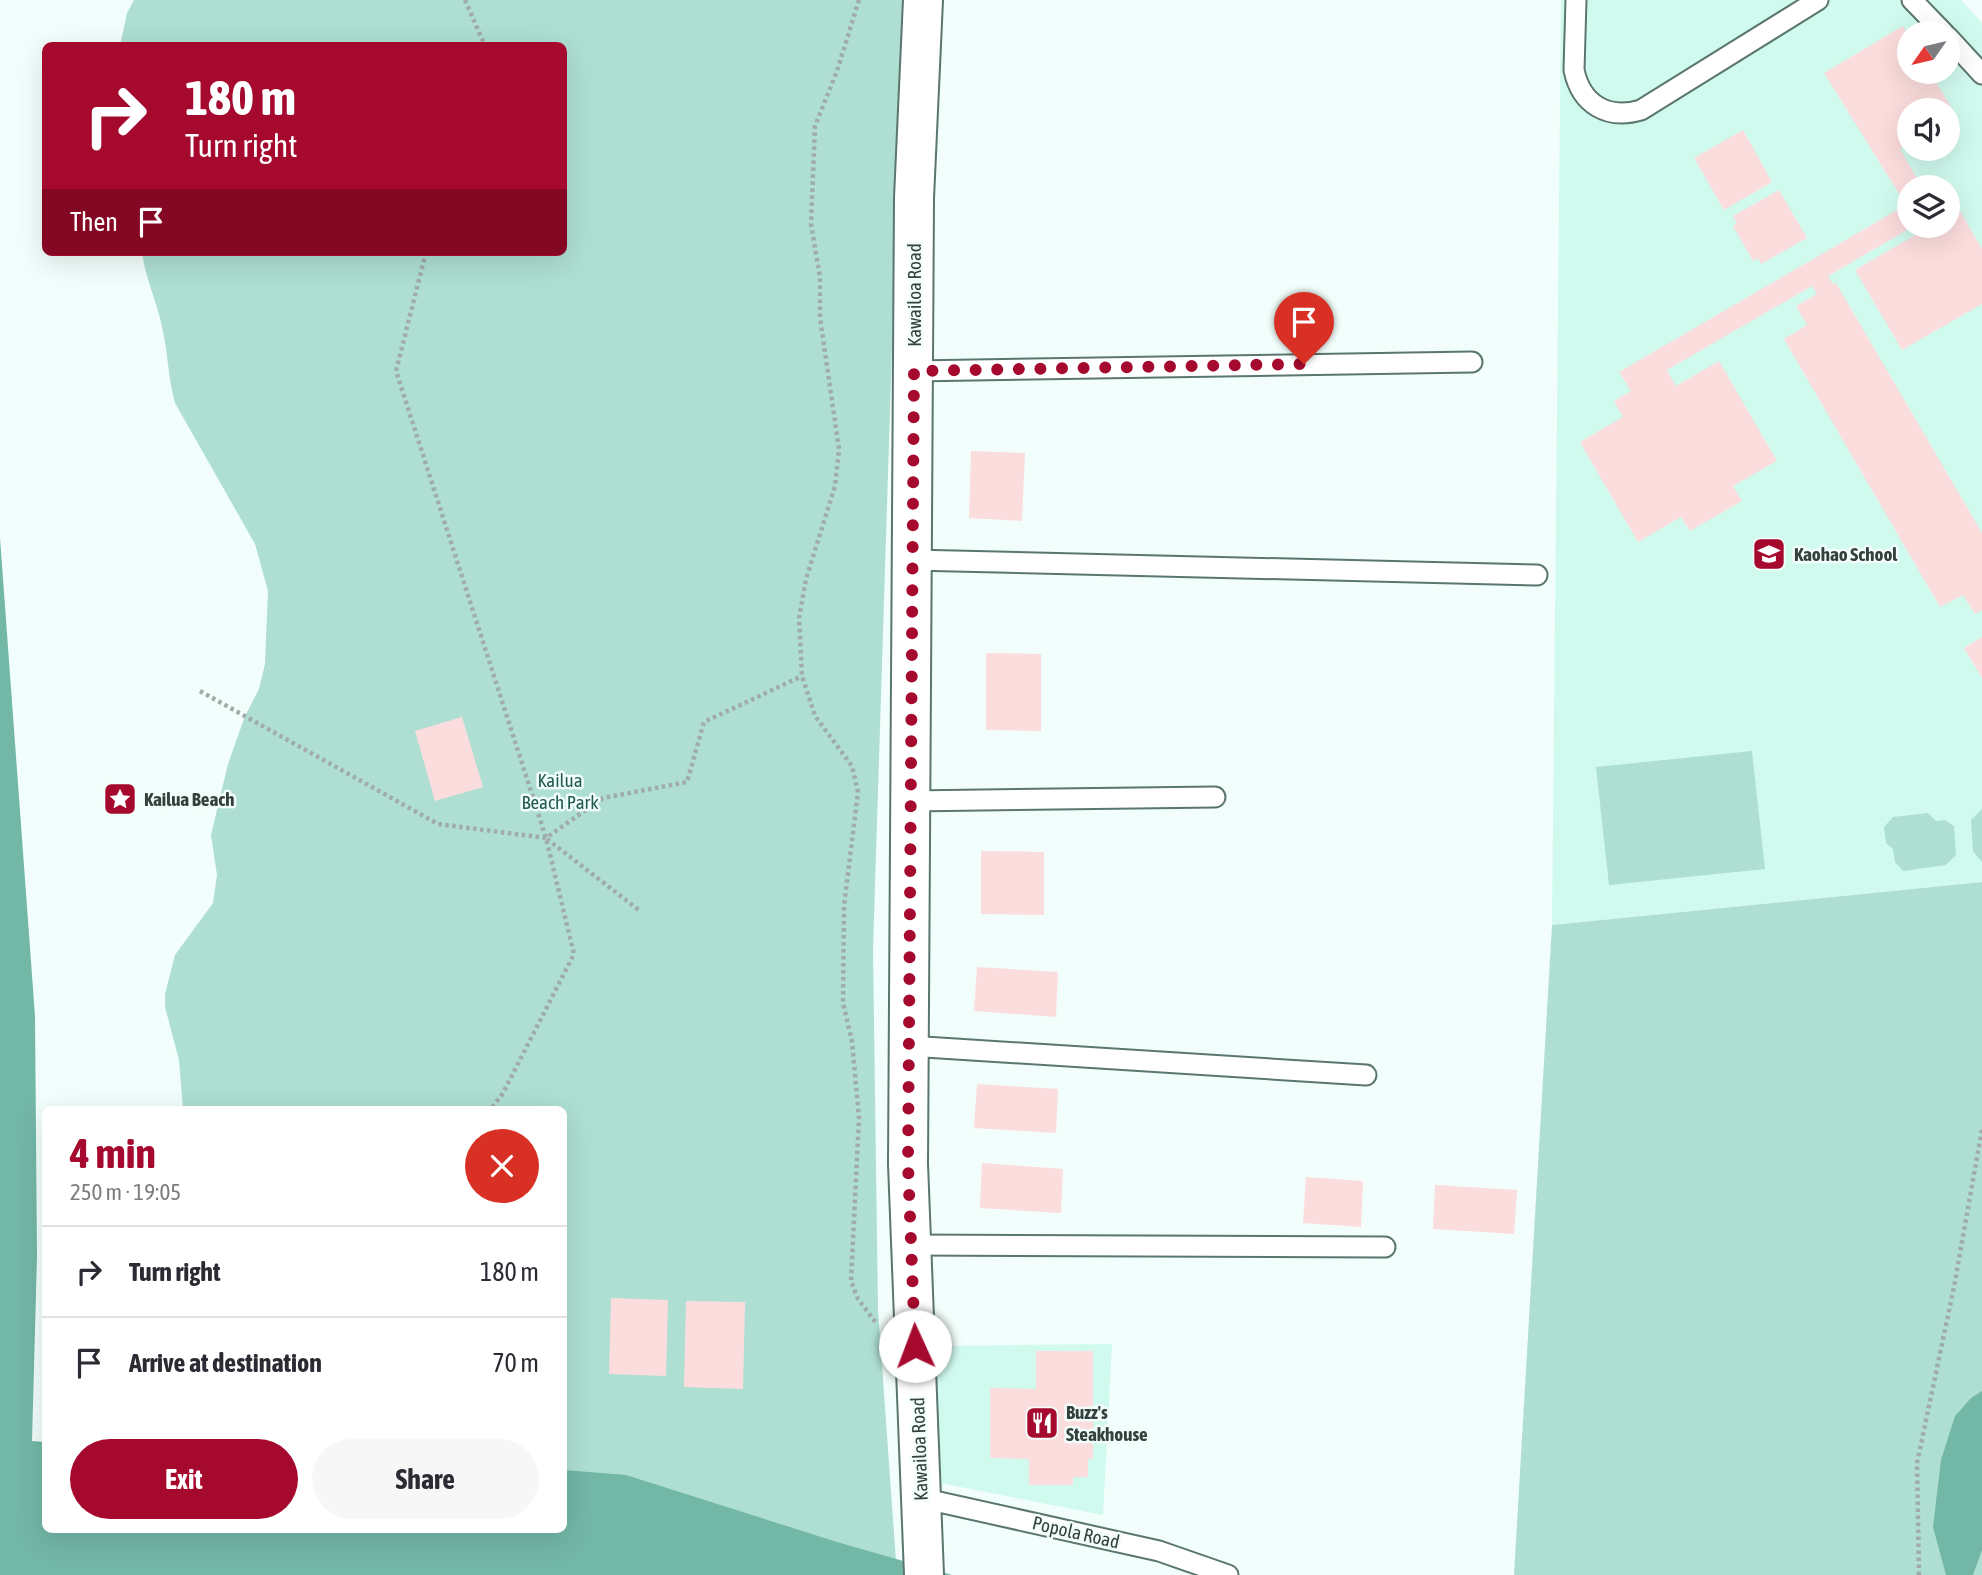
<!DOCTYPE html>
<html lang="en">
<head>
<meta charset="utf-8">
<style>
  :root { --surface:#fff; --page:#f7f7f7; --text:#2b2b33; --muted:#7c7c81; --line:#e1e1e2; --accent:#a5092e }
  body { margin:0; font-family:"Asap Condensed",sans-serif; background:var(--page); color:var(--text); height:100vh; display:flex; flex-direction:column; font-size:26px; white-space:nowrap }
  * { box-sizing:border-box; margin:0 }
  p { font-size:23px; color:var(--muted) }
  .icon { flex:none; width:38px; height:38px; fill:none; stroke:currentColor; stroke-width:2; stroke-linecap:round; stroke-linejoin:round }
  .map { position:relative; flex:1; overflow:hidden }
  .panel { position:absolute; left:42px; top:1106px; width:525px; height:427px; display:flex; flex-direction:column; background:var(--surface); border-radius:10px; box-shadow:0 7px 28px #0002 }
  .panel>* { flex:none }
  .banner { position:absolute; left:42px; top:42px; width:525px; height:214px; border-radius:10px; box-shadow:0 7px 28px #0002; background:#a5092e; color:#fff; overflow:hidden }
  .needle { width:46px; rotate:236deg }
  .controls { position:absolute; left:1897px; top:21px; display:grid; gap:14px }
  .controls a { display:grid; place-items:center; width:63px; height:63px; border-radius:50%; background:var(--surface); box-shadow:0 7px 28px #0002; font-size:35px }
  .pin { position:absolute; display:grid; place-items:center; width:60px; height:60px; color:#fff; margin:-72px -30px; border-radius:50% 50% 50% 0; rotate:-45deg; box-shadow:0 0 7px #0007 }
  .pin .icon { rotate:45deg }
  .me { position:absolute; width:77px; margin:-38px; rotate:358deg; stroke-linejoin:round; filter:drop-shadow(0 0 5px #0008) }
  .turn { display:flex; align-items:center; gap:24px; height:147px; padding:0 28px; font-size:32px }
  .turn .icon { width:91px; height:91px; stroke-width:2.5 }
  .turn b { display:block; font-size:49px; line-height:60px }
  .then { display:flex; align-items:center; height:66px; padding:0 28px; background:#0003; gap:14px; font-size:26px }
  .round { display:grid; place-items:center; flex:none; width:74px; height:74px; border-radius:37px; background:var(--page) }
  .headline { display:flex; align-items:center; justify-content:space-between; height:119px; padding:0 28px }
  h1 { font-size:42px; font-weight:700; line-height:52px; color:var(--accent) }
  .cta { display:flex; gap:14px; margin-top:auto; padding:14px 28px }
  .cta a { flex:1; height:80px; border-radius:42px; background:var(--accent); color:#fff; font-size:28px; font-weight:700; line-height:80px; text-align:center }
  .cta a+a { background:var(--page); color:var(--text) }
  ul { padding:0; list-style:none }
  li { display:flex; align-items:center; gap:21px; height:91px; padding:0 28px; border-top:2px solid var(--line) }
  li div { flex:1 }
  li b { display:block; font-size:26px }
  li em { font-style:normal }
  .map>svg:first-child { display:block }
</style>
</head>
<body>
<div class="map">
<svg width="1982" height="1575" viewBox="0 0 1982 1575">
  <rect width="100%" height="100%" fill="#f2fefb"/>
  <g fill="#d1faef" fill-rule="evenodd">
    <path d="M1561 0H1961L1982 23V882L1552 925ZM1909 33H1948V72H1909ZM1909 110H1948V149H1909ZM1909 187H1948V226H1909Z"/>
    <polygon points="1112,1344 1103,1515 940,1483 935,1346"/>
  </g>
  <g fill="#aedfd2">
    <path d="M134 0H903L873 949 878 1310 897 1575 564 1530V1110L183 1109 179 1060 165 1007V994L175 955 213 903 217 875 211 835 228 764 245 716 259 689 265 664 268 591 255 544 175 403C168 378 168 352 162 327 157 301 145 278 142 252H564V46H120L127 13Z"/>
    <polygon points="1752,751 1765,869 1609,885 1596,767"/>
    <polygon points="1982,809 1982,862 1973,851 1971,820"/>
    <polygon points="1928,813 1936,821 1945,820 1954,826 1956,855 1946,865 1903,871 1895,862 1893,849 1886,843 1884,827 1893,817"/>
    <polygon points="1982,882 1982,1575 1514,1575 1552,925"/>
  </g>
  <g fill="#73b7a7">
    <polygon points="0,538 35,1016 37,1256 32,1441 45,1442 46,1530 564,1530 564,1470 626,1475 837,1542 952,1575 0,1575"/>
    <polygon points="1982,1391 1982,1550 1973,1575 1946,1575 1933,1527 1941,1460 1955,1416 1971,1398"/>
  </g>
  <g fill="#fcdddd">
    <polygon points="1903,26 1909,36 1909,72 1930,72 1956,115 1948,120 1948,110 1909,110 1909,143 1900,149 1922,187 1909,187 1909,226 1914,226 1828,276 1833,284 1836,283 1982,533 1982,610 1975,614 1963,595 1940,607 1784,339 1807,325 1796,306 1817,294 1812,286 1667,370 1676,386 1719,361 1777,461 1733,486 1742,501 1690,531 1681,517 1638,542 1580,442 1623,417 1614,401 1631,391 1619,372 1906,205 1824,73"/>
    <polygon points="1743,130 1772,182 1724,210 1694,158"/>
    <polygon points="1779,190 1807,238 1761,264 1758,258 1753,261 1733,226 1737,223 1733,216"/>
    <polygon points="1959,209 1982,249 1982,304 1902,350 1855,270 1931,226 1948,226 1948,216"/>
    <polygon points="971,451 1025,453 1022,521 969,518"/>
    <polygon points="1982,637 1982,678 1964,648"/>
    <polygon points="986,653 1041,654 1041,731 986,730"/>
    <polygon points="462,717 483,787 435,801 415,731"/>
    <polygon points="981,851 1044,852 1044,915 981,914"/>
    <polygon points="977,967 1058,972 1056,1017 974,1011"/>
    <polygon points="977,1084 1058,1089 1056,1133 974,1128"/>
    <polygon points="982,1163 1063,1169 1061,1213 980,1208"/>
    <polygon points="1306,1177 1363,1181 1361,1227 1303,1223"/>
    <polygon points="1435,1185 1517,1190 1514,1234 1433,1229"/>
    <polygon points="611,1298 668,1300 666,1376 609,1374"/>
    <polygon points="686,1301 745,1302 743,1389 684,1387"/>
    <polygon points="1036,1351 1093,1351 1093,1459 1088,1459 1088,1477 1073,1477 1073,1485 1029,1485 1029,1459 990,1458 990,1388 1036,1389"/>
  </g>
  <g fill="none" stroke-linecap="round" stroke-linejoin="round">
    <defs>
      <g id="service">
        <path d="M1576 0 1574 70C1581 104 1607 120 1641 110L1818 0"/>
        <polyline points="1912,0 1944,33"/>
        <polyline points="1948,37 1982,74"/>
        <polyline points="914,371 1472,362"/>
        <polyline points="912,560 1537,575"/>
        <polyline points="910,801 1215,797"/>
        <polyline points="909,1046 1366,1075"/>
        <polyline points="910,1245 1385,1247"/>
        <polyline points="921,1498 1159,1551 1228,1575"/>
      </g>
      <polyline id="tertiary" points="923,0 914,198 908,1164 924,1575"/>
    </defs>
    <use href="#service" stroke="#5a766f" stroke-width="23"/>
    <use href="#tertiary" stroke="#5a766f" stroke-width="42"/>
    <g stroke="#a0aca9" stroke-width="4.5" stroke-dasharray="3.5 3.5" stroke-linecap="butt">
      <polyline points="465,0 485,46"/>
      <polyline points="859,0 837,71 815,126 811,224 820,277 820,318 839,449 835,486 806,579 799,618 802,676 815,716 852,766 858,792 844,906 843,1003 852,1041 859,1118 851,1281 858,1299 876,1323"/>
      <polyline points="426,252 396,371 546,838 574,954 503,1093 490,1110"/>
      <polyline points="200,691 438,824 546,838 603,798 687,782 704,722 802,676"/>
      <polyline points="547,839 640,911"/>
      <polyline points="1919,1575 1917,1463 1954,1287 1982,1129"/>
    </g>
    <use href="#service" stroke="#fff" stroke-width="19"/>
    <use href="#tertiary" stroke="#fff" stroke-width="38"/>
  </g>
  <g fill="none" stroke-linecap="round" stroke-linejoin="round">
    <polyline stroke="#a5092e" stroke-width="12" stroke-dasharray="0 21.6" points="915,1346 908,1164 914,371 1304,364"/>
  </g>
  <defs>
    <symbol id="school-square" viewBox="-11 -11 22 22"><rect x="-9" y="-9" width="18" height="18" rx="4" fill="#a5092e" stroke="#f2fefb"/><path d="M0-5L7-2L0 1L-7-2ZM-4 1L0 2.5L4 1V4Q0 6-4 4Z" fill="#fff"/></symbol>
    <symbol id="sight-square" viewBox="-11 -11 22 22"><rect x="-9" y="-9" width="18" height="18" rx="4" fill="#a5092e" stroke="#f2fefb"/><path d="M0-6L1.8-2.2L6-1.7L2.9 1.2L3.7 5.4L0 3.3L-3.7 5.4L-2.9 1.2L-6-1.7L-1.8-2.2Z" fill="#fff"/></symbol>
    <symbol id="restaurant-square" viewBox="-11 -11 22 22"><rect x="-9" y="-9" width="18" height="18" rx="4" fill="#a5092e" stroke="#f2fefb"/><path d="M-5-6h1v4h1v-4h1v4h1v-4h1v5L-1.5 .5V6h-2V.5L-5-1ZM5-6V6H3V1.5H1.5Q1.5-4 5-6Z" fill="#fff"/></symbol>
  </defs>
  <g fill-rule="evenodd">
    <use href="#school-square" x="1750" y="535" width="38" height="38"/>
    <use href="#sight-square" x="101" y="780" width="38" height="38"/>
    <use href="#restaurant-square" x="1023" y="1404" width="38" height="38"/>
  </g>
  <g text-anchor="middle" stroke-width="5" stroke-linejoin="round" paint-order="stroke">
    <g font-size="19" fill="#34403d" stroke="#f2fefb">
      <text transform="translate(914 295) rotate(-90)" y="7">Kawailoa Road</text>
      <text transform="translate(919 1449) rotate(-92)" y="7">Kawailoa Road</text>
      <text transform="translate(1076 1532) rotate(13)" y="7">Popola Road</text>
    </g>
    <g font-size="19" font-weight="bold" fill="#34403d" stroke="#f2fefb" text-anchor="start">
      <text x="1794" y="561">Kaohao School</text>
      <text x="144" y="806">Kailua Beach</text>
      <text x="1066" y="1419">Buzz's<tspan x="1066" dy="22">Steakhouse</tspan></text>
    </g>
    <g font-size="19" fill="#235b4f" stroke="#f2fefb">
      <text x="560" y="787">Kailua<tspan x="560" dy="22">Beach Park</tspan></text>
    </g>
  </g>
</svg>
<div class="controls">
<a><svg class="needle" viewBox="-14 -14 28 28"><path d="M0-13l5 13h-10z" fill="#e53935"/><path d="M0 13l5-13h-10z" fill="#7c7c81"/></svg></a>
<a><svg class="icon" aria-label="sound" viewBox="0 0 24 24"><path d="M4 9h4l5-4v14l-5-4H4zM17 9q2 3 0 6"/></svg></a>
<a><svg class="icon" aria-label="layers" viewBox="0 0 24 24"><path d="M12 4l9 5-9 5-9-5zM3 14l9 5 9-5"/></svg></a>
</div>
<div class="pin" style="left:1304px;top:364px;background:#d93025"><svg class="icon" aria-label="arrive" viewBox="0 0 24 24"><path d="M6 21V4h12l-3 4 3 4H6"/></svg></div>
<svg class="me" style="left:915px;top:1346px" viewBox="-20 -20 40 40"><circle r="19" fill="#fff"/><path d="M0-13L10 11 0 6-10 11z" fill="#a5092e"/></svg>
<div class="banner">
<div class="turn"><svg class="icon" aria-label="right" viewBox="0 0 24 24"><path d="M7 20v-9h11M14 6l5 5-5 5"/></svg><div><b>180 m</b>Turn right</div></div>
<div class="then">Then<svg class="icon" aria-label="arrive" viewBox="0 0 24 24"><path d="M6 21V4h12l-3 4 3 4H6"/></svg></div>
</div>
<section class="panel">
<div class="headline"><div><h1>4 min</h1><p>250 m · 19:05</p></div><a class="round" style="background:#d93025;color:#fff"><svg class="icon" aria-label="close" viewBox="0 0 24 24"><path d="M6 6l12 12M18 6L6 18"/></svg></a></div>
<ul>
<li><svg class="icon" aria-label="right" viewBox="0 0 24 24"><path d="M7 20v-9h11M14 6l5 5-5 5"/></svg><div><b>Turn right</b></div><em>180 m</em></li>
<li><svg class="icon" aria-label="arrive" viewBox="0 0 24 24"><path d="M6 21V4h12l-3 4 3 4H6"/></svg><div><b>Arrive at destination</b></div><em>70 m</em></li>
</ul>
<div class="cta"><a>Exit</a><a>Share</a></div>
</section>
</div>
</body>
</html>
